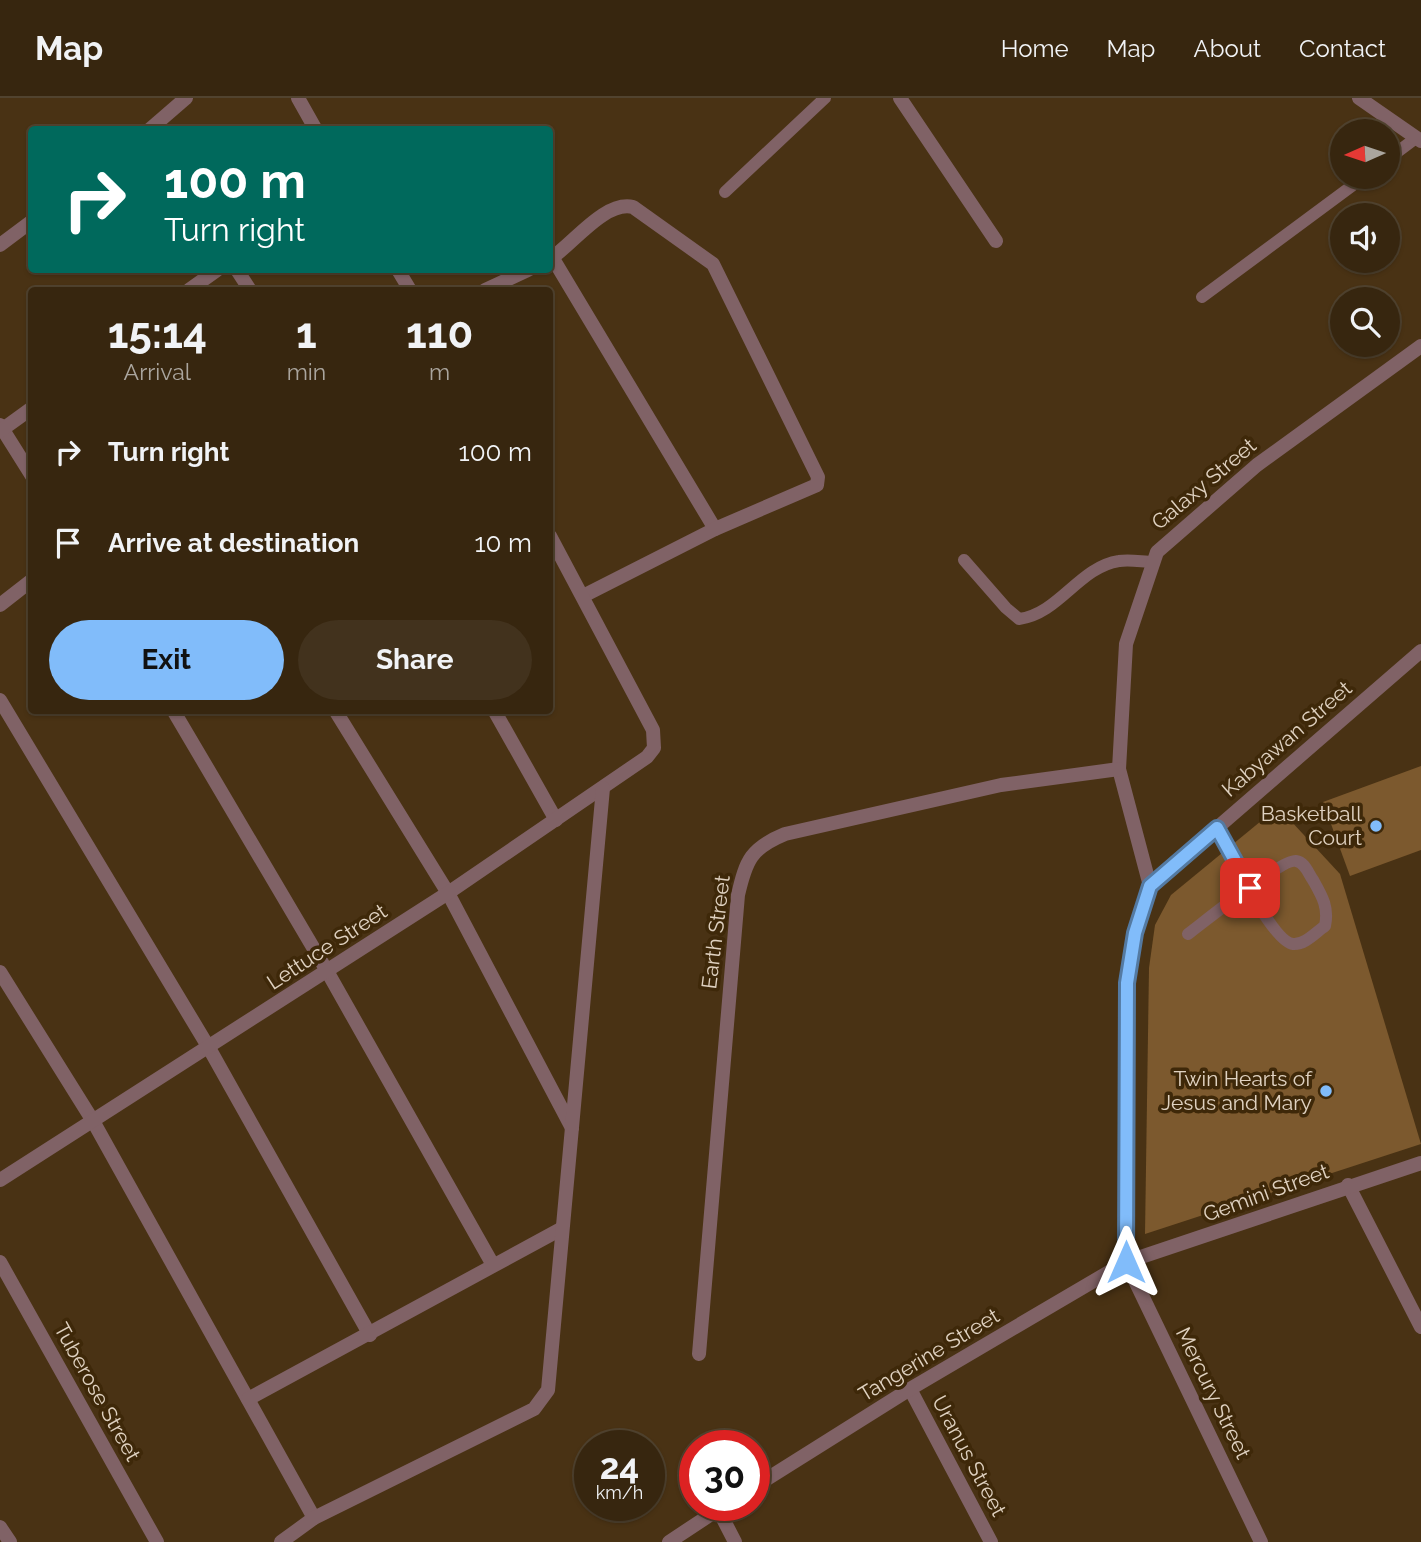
<!DOCTYPE html>
<html lang="en">
<head>
<meta charset="utf-8">
<style>
  :root { --surface:#37260f; --page:#42321d; --text:#f1f3f6; --muted:#aaa59e; --line:#51432f; --accent:#81bcfa }
  body { margin:0; font-family:Raleway,sans-serif; background:var(--page); color:var(--text); height:100vh; display:flex; flex-direction:column; font-size:26px; white-space:nowrap }
  * { box-sizing:border-box; margin:0 }
  p { font-size:23px; color:var(--muted) }
  .icon { flex:none; width:38px; height:38px; fill:none; stroke:currentColor; stroke-width:2; stroke-linecap:round; stroke-linejoin:round }
  .map { position:relative; flex:1; overflow:hidden }
  .details { position:absolute; left:28px; top:189px; width:525px; height:427px; display:flex; flex-direction:column; background:var(--surface); border-radius:7px; box-shadow:0 2px 5px #0004,0 0 0 2px var(--line) }
  .details>* { flex:none }
  .top-card { position:absolute; left:28px; top:28px; width:525px; height:147px; border-radius:7px; box-shadow:0 2px 5px #0004,0 0 0 2px var(--line); background:#00695c; color:#fff; overflow:hidden }
  .needle { width:46px; rotate:267deg }
  .tools { position:absolute; left:1330px; top:21px; display:grid; gap:14px }
  .tools a { display:grid; place-items:center; width:70px; height:70px; border-radius:50%; background:var(--surface); box-shadow:0 2px 5px #0004,0 0 0 2px var(--line); font-size:35px }
  .speed { position:absolute; left:574px; top:1332px; display:flex; gap:14px; font-size:35px; font-weight:700; text-align:center }
  .speed>* { display:grid; place-content:center; width:91px; height:91px; border-radius:50%; background:var(--surface); box-shadow:0 2px 5px #0004,0 0 0 2px var(--line); line-height:1 }
  .speed small { font-size:18px; font-weight:400 }
  .speed .limit { border:10px solid #d22; background:#fff; color:#111 }
  .pin { position:absolute; display:grid; place-items:center; width:60px; height:60px; color:#fff; margin:-30px; border-radius:14px; box-shadow:0 4px 10px #0006 }
  .me { position:absolute; width:77px; margin:-38px; rotate:0deg; stroke-linejoin:round; filter:drop-shadow(0 0 5px #0008) }
  .turn { display:flex; align-items:center; gap:24px; height:147px; padding:0 21px; font-size:32px }
  .turn .icon { width:91px; height:91px; stroke-width:2.5 }
  .turn b { display:block; font-size:49px; line-height:60px }
  .eta { display:flex; justify-content:space-evenly; align-items:center; height:119px; text-align:center }
  .eta b { font-size:42px; font-weight:700; line-height:49px }
  .button { display:flex; gap:14px; margin-top:auto; padding:14px 21px }
  .button a { flex:1; height:80px; border-radius:42px; background:var(--accent); color:#111; font-size:28px; font-weight:700; line-height:80px; text-align:center }
  .button a+a { background:var(--page); color:var(--text) }
  ul { padding:0; list-style:none }
  li { display:flex; align-items:center; gap:21px; height:91px; padding:0 21px }
  li div { flex:1 }
  li b { display:block; font-size:26px }
  li em { font-style:normal }
  header { display:flex; align-items:center; gap:42px; box-sizing:border-box; height:98px; padding:0 35px; background:var(--surface); border-bottom:2px solid var(--line) }
  header strong { font-size:33px }
  nav { display:flex; gap:38px; margin-inline-start:auto; font-size:24px }
  .map>svg:first-child { display:block }
</style>
</head>
<body>
<header>
<strong>Map</strong>
<nav><a>Home</a><a>Map</a><a>About</a><a>Contact</a></nav>
</header>
<div class="map">
<svg width="1421" height="1444" viewBox="0 0 1421 1444">
  <rect width="100%" height="100%" fill="#493214"/>
  <g fill="#7c592e">
    <polygon points="1421,668 1421,752 1350,778 1323,704"/>
    <polygon points="1278,709 1340,776 1421,1046 1145,1136 1149,870 1155,827 1171,797"/>
  </g>
  <g fill="none" stroke-linecap="round" stroke-linejoin="round">
    <g stroke="#806266" stroke-width="12">
      <polyline points="1388,61 1416,40"/>
      <polyline points="725,94 825,0"/>
      <polyline points="1202,199 1364,79"/>
      <path d="M964 462 1006 510 1019 521C1059 516 1079 469 1119 463 1130 461 1143 464 1153 464"/>
      <path d="M1188 836C1204 824 1283 760 1296 763 1305 764 1308 775 1313 782 1322 798 1329 809 1325 828 1316 834 1305 847 1293 846 1272 844 1228 751 1217 730"/>
    </g>
    <g stroke="#806266" stroke-width="14">
      <polyline points="298,0 316,32"/>
      <polyline points="900,0 996,143"/>
      <polyline points="1359,0 1421,43"/>
      <polyline points="149,32 186,0"/>
      <polyline points="0,147 32,123"/>
      <polyline points="552,159 715,431"/>
      <path d="M550 161C572 147 605 102 633 109L713 166 818 379 817 387 715 431 583 498"/>
      <polyline points="237,172 250,192"/>
      <polyline points="398,172 410,192"/>
      <polyline points="189,192 217,172"/>
      <polyline points="485,192 528,172"/>
      <polyline points="0,327 32,378"/>
      <polyline points="0,333 32,310"/>
      <polyline points="0,507 32,482"/>
      <polyline points="0,602 209,950 370,1237"/>
      <polyline points="173,612 327,873 493,1167"/>
      <polyline points="335,612 448,795 572,1030"/>
      <polyline points="494,612 556,722"/>
      <polyline points="1150,788 1119,671 1126,546 1157,454 1257,367 1421,248"/>
      <polyline points="0,874 93,1023 314,1420"/>
      <polyline points="0,1082 448,795 647,659 654,650 653,632 550,438"/>
      <polyline points="1348,1087 1421,1229"/>
      <polyline points="0,1164 157,1444"/>
      <path d="M699 1256 738 797C746 762 751 750 785 736L1001 687 1119 671"/>
      <polyline points="910,1291 991,1444"/>
      <polyline points="248,1301 561,1131"/>
      <polyline points="754,1389 910,1291 1126,1164 1421,1065"/>
      <polyline points="718,1411 735,1444"/>
      <polyline points="0,1429 10,1444"/>
      <polyline points="281,1444 314,1420 534,1311 548,1292 603,690"/>
      <polyline points="669,1444 725,1407"/>
      <polyline points="1261,1444 1126,1164 1127,885 1134,836 1150,788 1421,553"/>
    </g>
  </g>
  <g fill="none" stroke-linecap="round" stroke-linejoin="round">
    <defs>
      <polyline id="route" points="1126,1164 1127,885 1135,835 1150,788 1217,730 1250,790"/>
    </defs>
    <use href="#route" stroke="#547aa2" stroke-width="18"/>
    <use href="#route" stroke="#81bcfa" stroke-width="12"/>
  </g>
  <g fill="#81bcfa" stroke="#3e2809" stroke-width="2.5">
    <circle cx="1376" cy="728" r="7"/>
    <circle cx="1326" cy="993" r="7"/>
  </g>
  <g text-anchor="middle" stroke-width="7" stroke-linejoin="round" paint-order="stroke">
    <g font-size="21" fill="#e0d2c1" stroke="#3e2809">
      <text transform="translate(1204 386) rotate(-40)" y="7">Galaxy Street</text>
      <text transform="translate(1287 641) rotate(-41)" y="7">Kabyawan Street</text>
      <text transform="translate(716 834) rotate(-83)" y="7">Earth Street</text>
      <text transform="translate(327 849) rotate(-33)" y="7">Lettuce Street</text>
      <text transform="translate(1266 1095) rotate(-20)" y="7">Gemini Street</text>
      <text transform="translate(929 1257) rotate(-31)" y="7">Tangerine Street</text>
      <text transform="translate(97 1294) rotate(61)" y="7">Tuberose Street</text>
      <text transform="translate(1213 1295) rotate(64)" y="7">Mercury Street</text>
      <text transform="translate(969 1358) rotate(62)" y="7">Uranus Street</text>
    </g>
    <g font-size="21" fill="#e0d2c1" stroke="#3e2809" text-anchor="end">
      <text x="1362" y="723">Basketball<tspan x="1362" dy="24">Court</tspan></text>
      <text x="1312" y="988">Twin Hearts of<tspan x="1312" dy="24">Jesus and Mary</tspan></text>
    </g>
  </g>
</svg>
<div class="tools">
<a><svg class="needle" viewBox="-14 -14 28 28"><path d="M0-13l5 13h-10z" fill="#e53935"/><path d="M0 13l5-13h-10z" fill="#aaa59e"/></svg></a>
<a><svg class="icon" aria-label="sound" viewBox="0 0 24 24"><path d="M4 9h4l5-4v14l-5-4H4zM17 9q2 3 0 6"/></svg></a>
<a><svg class="icon" aria-label="search" viewBox="0 0 24 24"><circle cx="10" cy="10" r="6"/><path d="M15 15l6 6"/></svg></a>
</div>
<div class="speed"><div>24<small>km/h</small></div><div class="limit">30</div></div>
<div class="pin" style="left:1250px;top:790px;background:#d93025"><svg class="icon" aria-label="arrive" viewBox="0 0 24 24"><path d="M6 21V4h12l-3 4 3 4H6"/></svg></div>
<svg class="me" style="left:1126px;top:1164px" viewBox="-20 -20 40 40"><path d="M0-17L14 15 0 8-14 15z" fill="#81bcfa" stroke="#fff" stroke-width="4"/></svg>
<div class="top-card">
<div class="turn"><svg class="icon" aria-label="right" viewBox="0 0 24 24"><path d="M7 20v-9h11M14 6l5 5-5 5"/></svg><div><b>100 m</b>Turn right</div></div>
</div>
<section class="details">
<div class="eta">
<div><b>15:14</b><p>Arrival</p></div>
<div><b>1</b><p>min</p></div>
<div><b>110</b><p>m</p></div>
</div>
<ul>
<li><svg class="icon" aria-label="right" viewBox="0 0 24 24"><path d="M7 20v-9h11M14 6l5 5-5 5"/></svg><div><b>Turn right</b></div><em>100 m</em></li>
<li><svg class="icon" aria-label="arrive" viewBox="0 0 24 24"><path d="M6 21V4h12l-3 4 3 4H6"/></svg><div><b>Arrive at destination</b></div><em>10 m</em></li>
</ul>
<div class="button"><a>Exit</a><a>Share</a></div>
</section>
</div>
</body>
</html>
